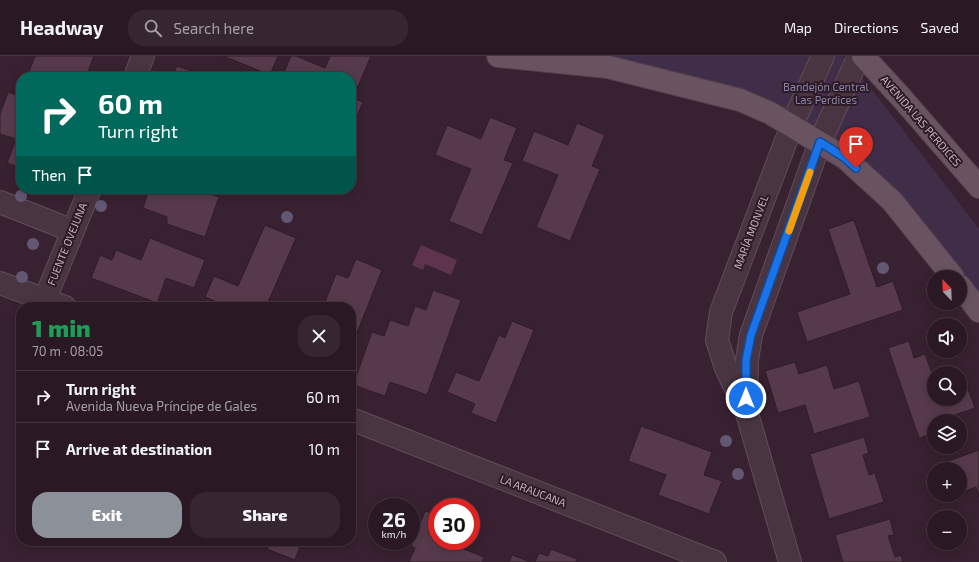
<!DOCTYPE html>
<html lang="en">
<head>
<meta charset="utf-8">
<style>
  :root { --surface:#2a1924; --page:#362631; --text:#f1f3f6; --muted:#a5a0a6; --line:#463841; --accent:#8c9099 }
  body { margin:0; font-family:"Exo 2",sans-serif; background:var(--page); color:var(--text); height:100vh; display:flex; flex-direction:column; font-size:15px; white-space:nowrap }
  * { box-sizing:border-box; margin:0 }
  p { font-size:13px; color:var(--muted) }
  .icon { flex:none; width:22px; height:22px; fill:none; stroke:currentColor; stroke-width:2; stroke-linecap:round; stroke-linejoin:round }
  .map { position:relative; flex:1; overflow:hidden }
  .panel { position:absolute; left:16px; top:246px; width:340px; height:244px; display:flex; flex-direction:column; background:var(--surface); border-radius:16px; box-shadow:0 2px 10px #0003,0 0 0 1px var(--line) }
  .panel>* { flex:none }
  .top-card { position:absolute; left:16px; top:16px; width:340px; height:122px; border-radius:16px; box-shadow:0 2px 10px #0003,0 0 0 1px var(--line); background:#00695c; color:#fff; overflow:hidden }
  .needle { width:26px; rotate:337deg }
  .fabs { position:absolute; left:927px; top:214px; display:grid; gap:8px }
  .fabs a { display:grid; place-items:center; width:40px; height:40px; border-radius:50%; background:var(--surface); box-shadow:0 2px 10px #0003,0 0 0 1px var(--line); font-size:20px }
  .speed { position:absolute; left:368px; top:442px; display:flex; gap:8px; font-size:20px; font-weight:700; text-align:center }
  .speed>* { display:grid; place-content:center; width:52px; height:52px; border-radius:50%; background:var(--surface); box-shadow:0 2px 10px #0003,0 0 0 1px var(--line); line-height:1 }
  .speed small { font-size:10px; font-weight:400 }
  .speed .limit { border:6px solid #d22; background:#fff; color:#111 }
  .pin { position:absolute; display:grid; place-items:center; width:34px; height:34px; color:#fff; margin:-41px -17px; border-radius:50% 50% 50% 0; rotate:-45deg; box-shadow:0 0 4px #0007 }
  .pin .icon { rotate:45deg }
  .me { position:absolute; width:44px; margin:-22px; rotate:0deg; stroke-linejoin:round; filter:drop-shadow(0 0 3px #0008) }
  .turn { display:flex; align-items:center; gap:14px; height:84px; padding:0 16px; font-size:18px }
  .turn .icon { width:52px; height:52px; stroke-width:2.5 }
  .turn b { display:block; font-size:28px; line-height:34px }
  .then { display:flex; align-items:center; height:38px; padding:0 16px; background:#0003; gap:8px; font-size:15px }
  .round { display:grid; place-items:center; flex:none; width:42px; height:42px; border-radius:16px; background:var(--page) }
  .head { display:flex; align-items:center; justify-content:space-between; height:68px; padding:0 16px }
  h1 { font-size:24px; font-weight:800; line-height:30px; color:#1e9e55 }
  .action { display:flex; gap:8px; margin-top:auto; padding:8px 16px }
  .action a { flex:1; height:46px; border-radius:16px; background:var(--accent); color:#fff; font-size:16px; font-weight:800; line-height:46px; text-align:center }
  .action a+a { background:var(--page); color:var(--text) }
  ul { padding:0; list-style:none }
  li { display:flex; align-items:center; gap:12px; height:52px; padding:0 16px; border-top:1px solid var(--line) }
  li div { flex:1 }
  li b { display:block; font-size:15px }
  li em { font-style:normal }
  header { display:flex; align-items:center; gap:24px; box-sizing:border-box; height:56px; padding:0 20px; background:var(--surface); border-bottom:1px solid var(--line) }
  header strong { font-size:19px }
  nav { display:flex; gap:22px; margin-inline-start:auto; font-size:14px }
  .search { width:280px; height:36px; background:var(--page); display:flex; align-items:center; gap:10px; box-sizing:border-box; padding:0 14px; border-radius:16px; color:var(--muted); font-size:15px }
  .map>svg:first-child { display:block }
</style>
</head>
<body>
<header>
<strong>Headway</strong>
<div class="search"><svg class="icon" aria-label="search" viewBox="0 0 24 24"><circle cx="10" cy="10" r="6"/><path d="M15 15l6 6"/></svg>Search here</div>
<nav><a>Map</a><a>Directions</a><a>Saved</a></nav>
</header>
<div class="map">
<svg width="979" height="506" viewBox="0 0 979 506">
  <rect width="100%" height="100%" fill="#382130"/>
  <polygon fill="#402e49" points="553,0 843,0 877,40 979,173 979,238 918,161 782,55"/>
  <polygon fill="#5e334d" points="421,189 457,204 451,219 425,208 423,214 412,209"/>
  <g fill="#563a4c" stroke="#301c28">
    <polygon points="35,0 94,0 86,21 27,21"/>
    <polygon points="223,0 278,0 270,19"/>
    <polygon points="291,0 296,0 325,12 330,0 371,0 353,42 363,46 353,70 351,69 351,21 282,21"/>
    <polygon points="177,10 209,21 172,21"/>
    <polygon points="8,36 21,41 21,112 7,107 16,83 0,78 0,58"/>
    <polygon points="490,61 517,72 504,104 513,107 482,179 449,165 471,113 435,99 447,69 481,83"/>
    <polygon points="577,67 605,79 592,110 600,113 570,185 536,171 558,119 522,105 534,75 568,89"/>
    <polygon points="149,133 197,133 219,141 205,181 167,168 167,161 143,152"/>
    <polygon points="854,164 877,231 893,225 903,254 807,286 797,256 850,238 828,173"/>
    <polygon points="265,169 296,182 266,251 229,251 205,241 214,220 238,230"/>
    <polygon points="150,182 205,204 194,232 166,222 157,247 91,222 100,199 112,204 116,194 141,204"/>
    <polygon points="356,203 382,214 351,292 351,251 323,251 336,218 348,222"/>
    <polygon points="433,234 461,244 427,339 390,326 385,340 353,329 372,276 384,280 390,264 408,270 415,250 426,254"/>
    <polygon points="512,265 534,274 496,367 471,357 475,348 447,336 456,316 479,325 499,279 505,282"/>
    <polygon points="909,285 914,302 925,298 934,323 934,343 960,343 960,335 968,333 975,352 946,362 947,365 934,365 934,377 919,382 888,292"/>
    <polygon points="795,306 799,318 827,309 834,333 859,325 870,361 814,378 805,349 778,357 765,315"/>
    <polygon points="641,370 712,396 704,419 722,425 709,458 658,439 666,419 628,405"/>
    <polygon points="864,381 869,397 863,399 869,419 875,417 884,446 829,463 810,398"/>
    <polygon points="979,394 979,441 976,431 960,437 960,413 946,413 943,407"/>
    <polygon points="425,455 437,459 437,485 458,485 456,490 484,501 482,506 409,506 415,492 411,490"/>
    <polygon points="890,463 894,479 888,480 895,501 901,499 903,506 843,506 835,479"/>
    <polygon points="271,485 302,485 295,504 267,493"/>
    <polygon points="551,493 577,503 576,506 535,506 539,497 548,500"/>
    <polygon points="512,499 531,506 509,506"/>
  </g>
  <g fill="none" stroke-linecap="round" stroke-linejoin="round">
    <defs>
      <g id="street">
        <polyline points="135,21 143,0"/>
        <polyline points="0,146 73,175"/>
        <polyline points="0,227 65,251"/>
        <polyline points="45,243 90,133"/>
        <polyline points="746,349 747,304 751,279 820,86 859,0"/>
        <polyline points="351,363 715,506"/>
        <polyline points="790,506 746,354 726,312 717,284 721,256 792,69 823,0"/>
      </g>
      <g id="primary">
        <polyline points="498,0 608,11 740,44 770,57 845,102 892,145 953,221"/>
        <polyline points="863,0 899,39 979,131"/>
        <polyline points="960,230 979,255"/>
      </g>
    </defs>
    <use href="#street" stroke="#614d59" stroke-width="24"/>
    <use href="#primary" stroke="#523e4a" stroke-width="24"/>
    <use href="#street" stroke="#493541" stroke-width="22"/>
    <use href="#primary" stroke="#695361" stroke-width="22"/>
  </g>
  <g fill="#635874">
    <circle cx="21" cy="140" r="6"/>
    <circle cx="101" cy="150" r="6"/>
    <circle cx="287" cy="161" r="6"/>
    <circle cx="33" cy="188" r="6"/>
    <circle cx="883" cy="212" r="6"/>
    <circle cx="22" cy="221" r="6"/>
    <circle cx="726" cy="385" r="6"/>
    <circle cx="738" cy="418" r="6"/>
  </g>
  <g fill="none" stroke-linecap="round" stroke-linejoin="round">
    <defs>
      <polyline id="route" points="746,342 746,304 751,279 820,86 845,102 856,112"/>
    </defs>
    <use href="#route" stroke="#114b97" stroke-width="10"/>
    <use href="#route" stroke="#1a73e8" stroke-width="7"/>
    <polyline stroke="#f59e0b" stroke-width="7" points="789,175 810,116"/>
  </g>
  <g text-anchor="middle" stroke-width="4" stroke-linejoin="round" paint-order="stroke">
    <g font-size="11" fill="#8685ab" stroke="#2d1a26">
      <text x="826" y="35">Bandejón Central<tspan x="826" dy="13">Las Perdices</tspan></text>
    </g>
    <g font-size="11" fill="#c5b0bc" stroke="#2d1a26">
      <text transform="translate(921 65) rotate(49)" y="4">AVENIDA LAS PERDICES</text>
      <text transform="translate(751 176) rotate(-69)" y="4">MARÍA MONVEL</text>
      <text transform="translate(67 188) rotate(-68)" y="4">FUENTE OVEJUNA</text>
      <text transform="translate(533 435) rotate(21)" y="4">LA ARAUCANA</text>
    </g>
  </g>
</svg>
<div class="fabs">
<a><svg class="needle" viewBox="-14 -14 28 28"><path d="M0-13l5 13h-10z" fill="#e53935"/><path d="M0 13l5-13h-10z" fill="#a5a0a6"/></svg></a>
<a><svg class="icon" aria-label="sound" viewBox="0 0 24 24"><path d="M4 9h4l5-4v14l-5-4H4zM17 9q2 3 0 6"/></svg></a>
<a><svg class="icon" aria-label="search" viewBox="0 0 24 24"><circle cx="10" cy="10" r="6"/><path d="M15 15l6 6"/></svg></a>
<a><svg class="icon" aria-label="layers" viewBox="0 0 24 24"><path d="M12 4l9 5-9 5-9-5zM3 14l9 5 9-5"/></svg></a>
<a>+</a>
<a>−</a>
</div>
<div class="speed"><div>26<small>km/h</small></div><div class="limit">30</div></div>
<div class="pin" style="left:856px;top:112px;background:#d93025"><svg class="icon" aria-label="arrive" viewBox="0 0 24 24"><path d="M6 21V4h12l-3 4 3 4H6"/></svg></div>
<svg class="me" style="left:746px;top:342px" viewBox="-20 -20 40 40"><circle r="17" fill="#1a73e8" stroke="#fff" stroke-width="3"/><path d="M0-11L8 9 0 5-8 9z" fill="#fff"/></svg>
<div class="top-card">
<div class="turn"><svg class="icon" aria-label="right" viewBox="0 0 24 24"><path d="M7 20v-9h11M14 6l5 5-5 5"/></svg><div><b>60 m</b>Turn right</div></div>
<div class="then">Then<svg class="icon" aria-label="arrive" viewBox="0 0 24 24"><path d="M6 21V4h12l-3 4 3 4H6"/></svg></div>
</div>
<section class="panel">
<div class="head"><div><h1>1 min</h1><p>70 m · 08:05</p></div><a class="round"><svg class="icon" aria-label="close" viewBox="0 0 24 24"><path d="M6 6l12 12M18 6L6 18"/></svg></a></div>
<ul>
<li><svg class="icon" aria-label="right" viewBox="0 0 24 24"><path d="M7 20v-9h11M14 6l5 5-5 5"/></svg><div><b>Turn right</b><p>Avenida Nueva Príncipe de Gales</p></div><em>60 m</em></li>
<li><svg class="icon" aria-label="arrive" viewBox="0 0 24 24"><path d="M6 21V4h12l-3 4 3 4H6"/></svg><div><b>Arrive at destination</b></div><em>10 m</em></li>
</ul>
<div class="action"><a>Exit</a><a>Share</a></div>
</section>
</div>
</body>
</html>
